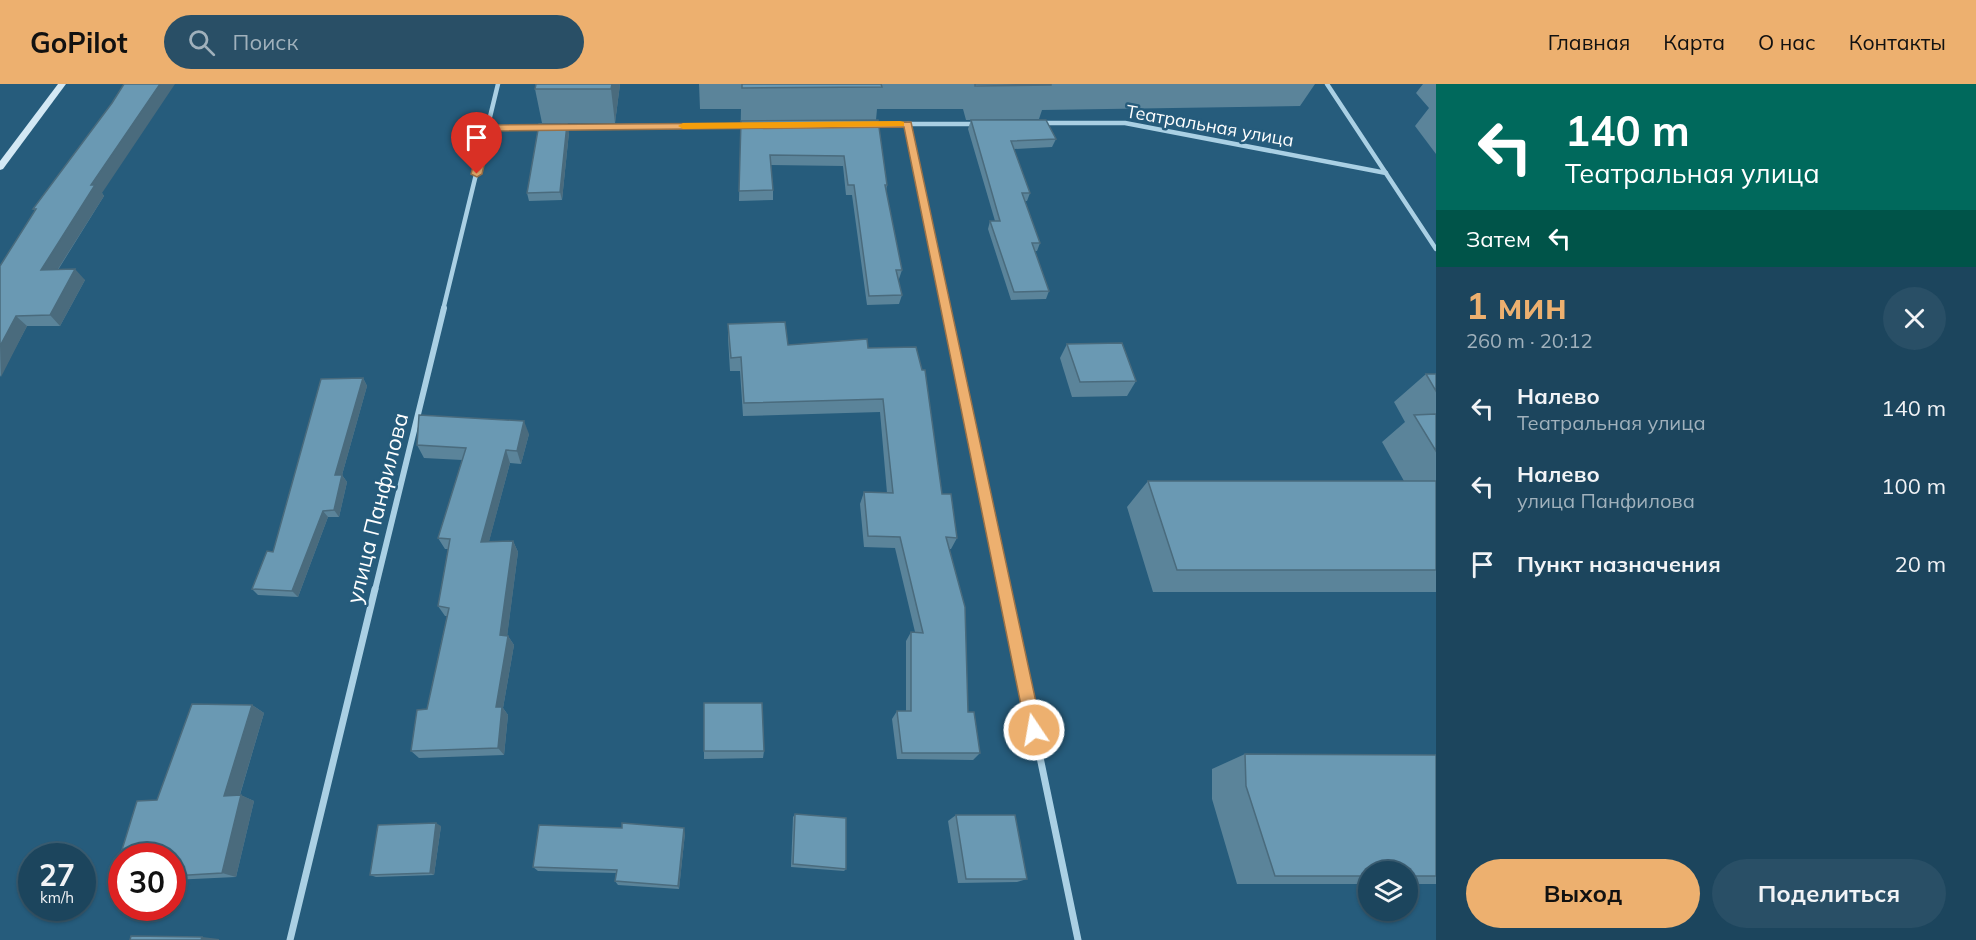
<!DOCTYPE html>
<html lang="ru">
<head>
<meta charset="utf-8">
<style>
  :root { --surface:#1c455d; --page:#294f66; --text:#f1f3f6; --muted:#a0b1bc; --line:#3a5d72; --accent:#edb06f }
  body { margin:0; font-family:Mulish,sans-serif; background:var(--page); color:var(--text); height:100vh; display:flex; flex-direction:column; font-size:22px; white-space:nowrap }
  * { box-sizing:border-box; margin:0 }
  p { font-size:20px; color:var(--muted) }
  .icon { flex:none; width:33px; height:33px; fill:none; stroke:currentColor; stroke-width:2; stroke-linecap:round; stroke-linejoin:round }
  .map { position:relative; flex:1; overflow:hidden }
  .drawer { display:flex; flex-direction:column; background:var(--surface); width:540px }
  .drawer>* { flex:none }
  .top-card { background:#00695c; color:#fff; overflow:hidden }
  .fabs { position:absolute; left:1358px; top:777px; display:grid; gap:12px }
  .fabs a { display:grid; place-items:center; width:60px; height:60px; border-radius:50%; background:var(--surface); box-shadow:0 2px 4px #0004,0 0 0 2px var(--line); font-size:30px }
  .speed { position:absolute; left:18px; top:759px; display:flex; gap:12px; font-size:30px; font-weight:700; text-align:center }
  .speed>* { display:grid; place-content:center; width:78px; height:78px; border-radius:50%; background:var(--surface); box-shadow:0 2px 4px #0004,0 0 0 2px var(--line); line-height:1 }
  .speed small { font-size:15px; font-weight:400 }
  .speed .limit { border:9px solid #d22; background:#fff; color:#111 }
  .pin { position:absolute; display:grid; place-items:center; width:51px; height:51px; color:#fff; margin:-62px -26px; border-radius:50% 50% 50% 0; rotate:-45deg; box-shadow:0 0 6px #0007 }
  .pin .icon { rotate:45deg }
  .me { position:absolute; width:66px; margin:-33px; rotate:348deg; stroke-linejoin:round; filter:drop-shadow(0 0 4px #0008) }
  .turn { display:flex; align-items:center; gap:21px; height:126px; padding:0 30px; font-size:27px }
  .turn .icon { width:78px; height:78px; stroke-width:2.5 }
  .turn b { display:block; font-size:42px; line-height:51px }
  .then { display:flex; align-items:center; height:57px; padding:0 30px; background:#0003; gap:12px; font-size:22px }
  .round { display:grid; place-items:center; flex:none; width:63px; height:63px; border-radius:32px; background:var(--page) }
  .overview { display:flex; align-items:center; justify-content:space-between; height:102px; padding:0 30px }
  h1 { font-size:36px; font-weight:700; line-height:45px; color:var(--accent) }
  .cta { display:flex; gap:12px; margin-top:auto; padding:12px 30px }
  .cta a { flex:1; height:69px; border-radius:36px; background:var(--accent); color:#111; font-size:24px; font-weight:700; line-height:69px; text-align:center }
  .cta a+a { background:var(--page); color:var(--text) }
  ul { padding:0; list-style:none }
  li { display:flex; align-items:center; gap:18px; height:78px; padding:0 30px }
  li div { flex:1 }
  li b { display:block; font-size:22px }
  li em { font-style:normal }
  header { display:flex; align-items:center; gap:36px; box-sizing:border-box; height:84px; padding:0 30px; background:var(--accent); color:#111 }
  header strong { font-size:28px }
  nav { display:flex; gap:33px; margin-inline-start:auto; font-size:21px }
  .search { width:420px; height:54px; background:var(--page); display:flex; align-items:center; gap:15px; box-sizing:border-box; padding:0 21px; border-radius:33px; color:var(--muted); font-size:22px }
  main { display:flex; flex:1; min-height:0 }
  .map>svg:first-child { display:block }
</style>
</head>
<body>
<header>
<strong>GoPilot</strong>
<div class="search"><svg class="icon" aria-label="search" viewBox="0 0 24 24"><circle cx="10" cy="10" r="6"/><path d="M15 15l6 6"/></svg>Поиск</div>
<nav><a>Главная</a><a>Карта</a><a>О нас</a><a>Контакты</a></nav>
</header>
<main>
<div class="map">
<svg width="1436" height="856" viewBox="0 0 1436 856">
  <rect width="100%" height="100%" fill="#265c7c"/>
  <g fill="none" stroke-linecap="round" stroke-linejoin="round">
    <g stroke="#aad0e4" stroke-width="4.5">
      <polyline points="1327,0 1436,165"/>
      <polyline points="1040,39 1125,39 1386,89"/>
      <polyline points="872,40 976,40"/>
      <polyline points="908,40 947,226"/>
      <polyline points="560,43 748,41"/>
      <polyline points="488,44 544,43"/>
      <polyline points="443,226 498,0"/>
    </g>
    <g stroke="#aad0e4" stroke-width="6">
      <polyline points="946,224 1005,506"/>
      <polyline points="375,506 444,224"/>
    </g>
    <g stroke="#aad0e4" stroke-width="7">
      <polyline points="1005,505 1078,856"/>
      <polyline points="290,856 375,505"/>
    </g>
    <polygon fill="#d3e8f4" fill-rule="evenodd" points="58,0 66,0 3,85 0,86 0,77"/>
  </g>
  <g fill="#5b849a">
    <polygon points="536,0 620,0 615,39 542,39 535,5"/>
    <polygon points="699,0 1315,0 1300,22 1042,26 1039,35 966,36 963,25 877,25 876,36 887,101 886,107 902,186 899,195 898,195 902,211 899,220 867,221 852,111 846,111 843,82 771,81 773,106 773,116 739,117 741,25 700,25"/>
    <polygon points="1423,0 1436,0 1436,70 1415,42 1429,24 1416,9"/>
    <polygon points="971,36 1056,55 1052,63 1014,65 1030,109 1027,117 1025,117 1040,159 1037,167 1035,167 1049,207 1046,215 1011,216 988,145 990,137 995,137 968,45"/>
    <polygon points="569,48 562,116 529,117 527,109"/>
    <polygon points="102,109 104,112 58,186 85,196 60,242 27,242 0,293 0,182 35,127 33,125"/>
    <polygon points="728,240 788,261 868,264 942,410 957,454 951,465 949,465 968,628 980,669 973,676 897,675 892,635 897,627 906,627 906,557 911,548 915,548 895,464 864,463 860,420 864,408 887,409 880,328 743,332 740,287 730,287 728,254"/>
    <polygon points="1067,260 1136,297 1127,312 1072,313 1060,274"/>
    <polygon points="1426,290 1436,290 1436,508 1153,508 1127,423 1148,397 1404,397 1382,358 1405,338 1394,318"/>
    <polygon points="363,294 367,302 342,391 347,398 339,433 328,433 298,513 258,511 252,505 273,468"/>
    <polygon points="529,350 521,380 510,379 489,457 513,457 518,468 507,552 508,552 514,561 503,624 508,631 504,671 419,674 411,667 427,625 447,532 445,532 438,522 448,465 445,465 438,454 462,376 424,374 417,361"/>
    <polygon points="192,620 252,621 264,629 240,711 254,717 236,793 172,796 172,772 122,772 122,797 113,795 137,717 157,716"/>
    <polygon points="704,667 764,667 763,674 704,675"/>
    <polygon points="1245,670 1436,671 1436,800 1407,800 1407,788 1368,788 1368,800 1237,800 1212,715 1212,685"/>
    <polygon points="795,730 846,785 844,787 791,783 793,733"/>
    <polygon points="956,731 1027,795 1017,798 958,799 948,737"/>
    <polygon points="441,742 434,791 376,793 370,791"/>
    <polygon points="685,749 679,805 618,801 615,797 616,789 538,787 533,783"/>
  </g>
  <g fill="#4a6b7d">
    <polygon points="160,0 175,0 102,109 104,112 51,196 41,186 91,101"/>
    <polygon points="612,0 620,0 615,39 611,5"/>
    <polygon points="567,40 569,48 562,116 560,108"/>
    <polygon points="75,185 85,196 60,242 50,231"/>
    <polygon points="16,232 27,242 1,293 0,262"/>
    <polygon points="363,294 367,302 340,398 335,391"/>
    <polygon points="524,337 529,350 521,380 517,367"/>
    <polygon points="506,366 510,379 486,469 481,458"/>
    <polygon points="342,391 347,398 339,433 334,426"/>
    <polygon points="323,427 328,433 298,513 292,507"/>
    <polygon points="513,457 518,468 506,561 500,551"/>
    <polygon points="508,552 514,561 503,624 508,631 504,671 498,664 496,623"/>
    <polygon points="252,621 264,629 238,717 224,712"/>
    <polygon points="241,711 254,717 236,793 222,789"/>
    <polygon points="436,739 441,742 434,791 430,789"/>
    <polygon points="684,744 685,749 679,805 678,802"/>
    <polygon points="202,853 219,855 219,856 201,856"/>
  </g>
  <g fill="#6a99b3" stroke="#4a6b7d" stroke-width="1.5">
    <polygon points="124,0 160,0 91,101 95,101 41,186 75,185 50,231 16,232 0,262 0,182 36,125 33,125 112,19"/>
    <polygon points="536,0 612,0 611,5 535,5"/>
    <polygon points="742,0 881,0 882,3 742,4"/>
    <polygon points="975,0 1051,0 1051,1 975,2"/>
    <polygon points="878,36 887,101 885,101 902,186 896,186 902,211 869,212 854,101 848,101 844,72 770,71 773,106 739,107 741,37"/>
    <polygon points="971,36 1046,36 1056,55 1011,57 1030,109 1022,109 1040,159 1032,159 1049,207 1014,208 990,137 1000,137"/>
    <polygon points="539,40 567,40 560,108 527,109"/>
    <polygon points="785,238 788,261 867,255 868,264 916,263 922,286 925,286 942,410 951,410 957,454 946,453 965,523 968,628 974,628 980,669 902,669 897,627 911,627 911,548 923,549 900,453 868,452 864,408 893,409 883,315 744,319 741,273 731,274 728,240"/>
    <polygon points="1122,259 1136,297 1080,298 1067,260"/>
    <polygon points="1426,290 1436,290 1436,307"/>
    <polygon points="363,294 335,391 342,391 334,426 323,427 292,507 252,505 267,467 273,468 321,295"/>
    <polygon points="1436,330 1436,367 1414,331"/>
    <polygon points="419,331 524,337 517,367 506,366 481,458 513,457 500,551 508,552 496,623 502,623 498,664 411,667 417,626 427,625 449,524 438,522 450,455 438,454 466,364 417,361"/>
    <polygon points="1148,397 1436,397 1436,486 1177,486"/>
    <polygon points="704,619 762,619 764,667 704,667"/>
    <polygon points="192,620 252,621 224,712 241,711 222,789 172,792 172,772 122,772 122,795 113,795 137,717 157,716"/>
    <polygon points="1245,670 1436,671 1436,792 1407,792 1407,788 1368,788 1368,792 1275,792 1246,702"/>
    <polygon points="795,730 846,734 846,785 793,780"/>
    <polygon points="956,731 1015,731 1027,795 966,795"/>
    <polygon points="436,739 430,789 370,791 378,741"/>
    <polygon points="622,739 684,744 678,802 615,797 617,786 533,783 539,741 622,744"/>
    <polygon points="131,852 202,853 201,856 130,856"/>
  </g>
  <polygon fill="#edb06f" stroke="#9a7248" stroke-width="1.5" points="911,38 1042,646 1040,652 1034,654 1029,652 1026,646 904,43 492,47 482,90 477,93 471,90 483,44 488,41"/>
  <polygon fill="#f59e0b" points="900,37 904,38 904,42 683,45 678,42 683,39"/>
  <g text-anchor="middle" stroke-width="5" stroke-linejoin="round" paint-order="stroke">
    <g font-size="18" fill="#fff" stroke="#265c7c">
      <text transform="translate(1210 42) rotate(10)" y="6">Театральная улица</text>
    </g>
    <g font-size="22" fill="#fff" stroke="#265c7c">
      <text transform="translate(377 424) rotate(-76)" y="8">улица Панфилова</text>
    </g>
  </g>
</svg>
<div class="fabs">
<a><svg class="icon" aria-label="layers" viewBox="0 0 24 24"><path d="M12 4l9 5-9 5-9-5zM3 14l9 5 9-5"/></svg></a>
</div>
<div class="speed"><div>27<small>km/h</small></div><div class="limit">30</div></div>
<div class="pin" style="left:477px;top:90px;background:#d93025"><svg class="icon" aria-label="arrive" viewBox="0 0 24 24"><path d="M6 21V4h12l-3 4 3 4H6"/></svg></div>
<svg class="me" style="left:1034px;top:646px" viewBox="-20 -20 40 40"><circle r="17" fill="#edb06f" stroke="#fff" stroke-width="3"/><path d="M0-11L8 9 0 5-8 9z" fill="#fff"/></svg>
</div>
<section class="drawer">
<div class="top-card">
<div class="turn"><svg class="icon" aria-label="left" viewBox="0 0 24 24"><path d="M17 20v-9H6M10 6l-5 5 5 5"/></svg><div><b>140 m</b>Театральная улица</div></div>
<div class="then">Затем<svg class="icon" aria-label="left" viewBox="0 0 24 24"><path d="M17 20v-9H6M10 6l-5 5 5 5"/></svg></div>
</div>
<div class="overview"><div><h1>1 мин</h1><p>260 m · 20:12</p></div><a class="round"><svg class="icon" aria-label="close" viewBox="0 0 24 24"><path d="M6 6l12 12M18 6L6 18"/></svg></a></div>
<ul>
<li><svg class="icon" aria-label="left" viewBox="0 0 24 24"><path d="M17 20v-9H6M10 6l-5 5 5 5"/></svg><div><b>Налево</b><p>Театральная улица</p></div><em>140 m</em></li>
<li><svg class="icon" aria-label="left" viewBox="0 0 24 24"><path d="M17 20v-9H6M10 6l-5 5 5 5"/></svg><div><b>Налево</b><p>улица Панфилова</p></div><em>100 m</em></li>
<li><svg class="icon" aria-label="arrive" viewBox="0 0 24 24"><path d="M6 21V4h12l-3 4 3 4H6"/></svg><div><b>Пункт назначения</b></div><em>20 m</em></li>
</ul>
<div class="cta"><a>Выход</a><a>Поделиться</a></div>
</section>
</main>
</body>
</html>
